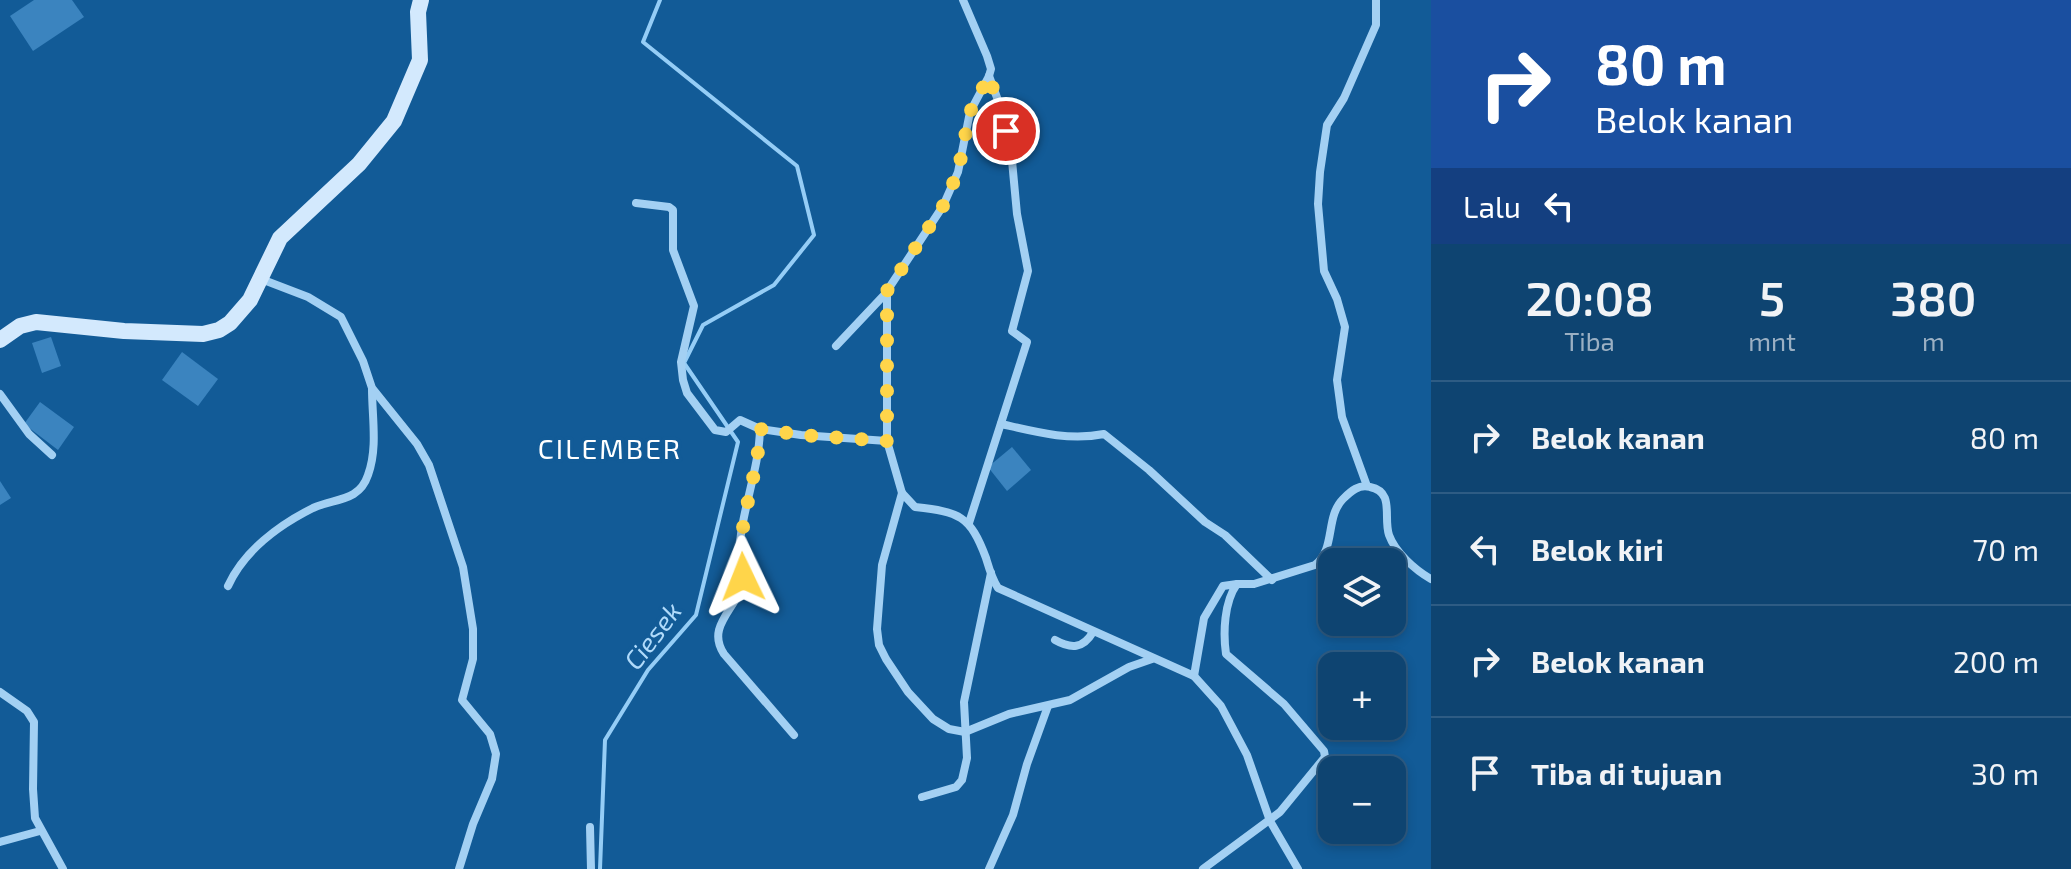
<!DOCTYPE html>
<html lang="id">
<head>
<meta charset="utf-8">
<style>
  :root { --surface:#0e4471; --page:#1c4e79; --text:#f1f3f6; --muted:#9bb0c3; --line:#2e5c84 }
  body { margin:0; font-family:"Exo 2",sans-serif; background:var(--page); color:var(--text); height:100vh; display:flex; flex-direction:column; font-size:30px; white-space:nowrap }
  * { box-sizing:border-box; margin:0 }
  p { font-size:26px; color:var(--muted) }
  .icon { flex:none; width:44px; height:44px; fill:none; stroke:currentColor; stroke-width:2; stroke-linecap:round; stroke-linejoin:round }
  .map { position:relative; flex:1; overflow:hidden }
  .drawer { display:flex; flex-direction:column; background:var(--surface); width:640px }
  .drawer>* { flex:none }
  .guide { background:#1a4fa0; color:#fff; overflow:hidden }
  .tools { position:absolute; left:1318px; top:548px; display:grid; gap:16px }
  .tools a { display:grid; place-items:center; width:88px; height:88px; border-radius:16px; background:var(--surface); box-shadow:0 4px 12px #0003,0 0 0 2px var(--line); font-size:40px }
  .pin { position:absolute; display:grid; place-items:center; width:68px; height:68px; color:#fff; margin:-34px; border:4px solid #fff; border-radius:50%; box-shadow:0 2px 8px #0007 }
  .me { position:absolute; width:88px; margin:-44px; rotate:358deg; stroke-linejoin:round; filter:drop-shadow(0 0 6px #0008) }
  .turn { display:flex; align-items:center; gap:28px; height:168px; padding:0 32px; font-size:36px }
  .turn .icon { width:104px; height:104px; stroke-width:2.5 }
  .turn b { display:block; font-size:56px; line-height:68px }
  .then { display:flex; align-items:center; height:76px; padding:0 32px; background:#0003; gap:16px; font-size:30px }
  .eta { display:flex; justify-content:space-evenly; align-items:center; height:136px; text-align:center }
  .eta b { font-size:48px; font-weight:600; line-height:56px }
  ul { padding:0; list-style:none }
  li { display:flex; align-items:center; gap:24px; height:112px; padding:0 32px; border-top:2px solid var(--line) }
  li div { flex:1 }
  li b { display:block; font-size:30px }
  li em { font-style:normal }
  main { display:flex; flex:1; min-height:0 }
  .map>svg:first-child { display:block }
</style>
</head>
<body>
<main>
<div class="map">
<svg width="1431" height="869" viewBox="0 0 1431 869">
  <rect width="100%" height="100%" fill="#125b97"/>
  <g fill="none" stroke-linecap="round" stroke-linejoin="round">
    <polyline stroke="#95cdf6" stroke-width="4" points="600,869 605,740 648,670 696,615 738,442 684,363 703,325 774,285 814,235 797,166 643,42 660,0"/>
  </g>
  <g fill="#3b84bf">
    <polygon points="34,0 72,0 84,17 33,51 10,16"/>
    <polygon points="51,337 61,366 42,373 32,343"/>
    <polygon points="182,352 218,379 198,406 162,380"/>
    <polygon points="40,402 74,427 58,450 24,424"/>
    <polygon points="1012,447 1031,470 1007,491 988,467"/>
    <polygon points="0,481 11,498 0,505"/>
  </g>
  <g fill="none" stroke-linecap="round" stroke-linejoin="round">
    <g stroke="#a3d0f3" stroke-width="8">
      <path d="M963 0 987 56 991 69 989 76 970 112 958 172 943 206 887 291V441L902 493 915 507C959 512 970 515 986 558 989 568 992 579 998 588L1194 676 1221 706 1247 755 1270 821 1298 869"/>
      <polyline points="636,203 669,207 673,210 673,250 694,306 681,362 683,380 687,393 715,430 726,432 740,420 760,429 801,435 887,441"/>
      <polyline points="261,279 308,297 341,317 363,361 372,388 417,444 429,465 463,567 473,629 473,659 462,700 490,734 496,754 492,779 473,824 459,869"/>
      <polyline points="836,346 887,292"/>
      <polyline points="0,394 29,434 52,455"/>
      <path d="M1001 424C1036 432 1069 441 1104 434L1149 470 1205 522 1225 535 1272 580"/>
      <path d="M760 429C759 472 740 513 739 557 739 570 745 579 739 593 729 614 708 630 724 654L794 735"/>
      <polyline points="1367,486 1342,417 1337,380 1345,327 1337,299 1324,271 1318,204 1320,172 1327,125 1344,98 1376,25 1376,0"/>
      <polyline points="902,493 882,565 877,629 879,645 886,659 908,692 933,719 949,729 965,732 1009,714 1070,700 1129,667 1152,659"/>
      <polyline points="969,523 1027,342 1012,331 1028,271 1017,214 1011,150 1002,111 989,76"/>
      <path d="M228 586C244 551 279 525 313 508 335 498 359 502 368 475 378 448 372 417 372 389"/>
      <path d="M1055 640C1071 649 1083 649 1093 632"/>
      <polyline points="1194,676 1204,618 1223,586 1237,584"/>
      <polyline points="0,692 27,711 34,722 33,789 35,818 63,869"/>
      <polyline points="922,797 956,787 962,780 967,758 964,702 991,573"/>
      <polyline points="590,827 591,869"/>
      <polyline points="0,842 40,831"/>
      <polyline points="989,869 1013,815 1027,764 1048,706"/>
      <path d="M1203 869 1280 812 1325 757 1324 751 1284 704 1226 654C1223 633 1224 602 1237 584H1254L1315 565C1336 549 1325 517 1343 499 1351 491 1359 484 1370 487 1395 492 1383 517 1389 535 1395 552 1415 570 1431 579"/>
    </g>
    <polyline stroke="#d3e9fd" stroke-width="16" points="0,340 20,326 36,322 124,331 203,334 219,330 230,323 250,300 280,238 359,164 394,121 420,60 418,12 421,0"/>
  </g>
  <g fill="none" stroke-linecap="round" stroke-linejoin="round">
    <path stroke="#ffd54a" stroke-width="14" stroke-dasharray="0 25.2" d="M743 577C733 532 759 477 760 429L801 435 887 441V291L943 206 958 172 970 112 989 76 1006 131"/>
  </g>
  <g text-anchor="middle" stroke-width="7" stroke-linejoin="round" paint-order="stroke">
    <g font-size="26" font-style="italic" fill="#b0dafa" stroke="#125b97">
      <text transform="translate(653 636) rotate(-53)" y="9">Ciesek</text>
    </g>
    <g font-size="28" letter-spacing="2" fill="#fff" stroke="#125b97">
      <text x="610" y="459">CILEMBER</text>
    </g>
  </g>
</svg>
<div class="tools">
<a><svg class="icon" aria-label="layers" viewBox="0 0 24 24"><path d="M12 4l9 5-9 5-9-5zM3 14l9 5 9-5"/></svg></a>
<a>+</a>
<a>−</a>
</div>
<div class="pin" style="left:1006px;top:131px;background:#d93025"><svg class="icon" aria-label="arrive" viewBox="0 0 24 24"><path d="M6 21V4h12l-3 4 3 4H6"/></svg></div>
<svg class="me" style="left:743px;top:577px" viewBox="-20 -20 40 40"><path d="M0-17L14 15 0 8-14 15z" fill="#ffd54a" stroke="#fff" stroke-width="4"/></svg>
</div>
<section class="drawer">
<div class="guide">
<div class="turn"><svg class="icon" aria-label="right" viewBox="0 0 24 24"><path d="M7 20v-9h11M14 6l5 5-5 5"/></svg><div><b>80 m</b>Belok kanan</div></div>
<div class="then">Lalu<svg class="icon" aria-label="left" viewBox="0 0 24 24"><path d="M17 20v-9H6M10 6l-5 5 5 5"/></svg></div>
</div>
<div class="eta">
<div><b>20:08</b><p>Tiba</p></div>
<div><b>5</b><p>mnt</p></div>
<div><b>380</b><p>m</p></div>
</div>
<ul>
<li><svg class="icon" aria-label="right" viewBox="0 0 24 24"><path d="M7 20v-9h11M14 6l5 5-5 5"/></svg><div><b>Belok kanan</b></div><em>80 m</em></li>
<li><svg class="icon" aria-label="left" viewBox="0 0 24 24"><path d="M17 20v-9H6M10 6l-5 5 5 5"/></svg><div><b>Belok kiri</b></div><em>70 m</em></li>
<li><svg class="icon" aria-label="right" viewBox="0 0 24 24"><path d="M7 20v-9h11M14 6l5 5-5 5"/></svg><div><b>Belok kanan</b></div><em>200 m</em></li>
<li><svg class="icon" aria-label="arrive" viewBox="0 0 24 24"><path d="M6 21V4h12l-3 4 3 4H6"/></svg><div><b>Tiba di tujuan</b></div><em>30 m</em></li>
</ul>
</section>
</main>
</body>
</html>
